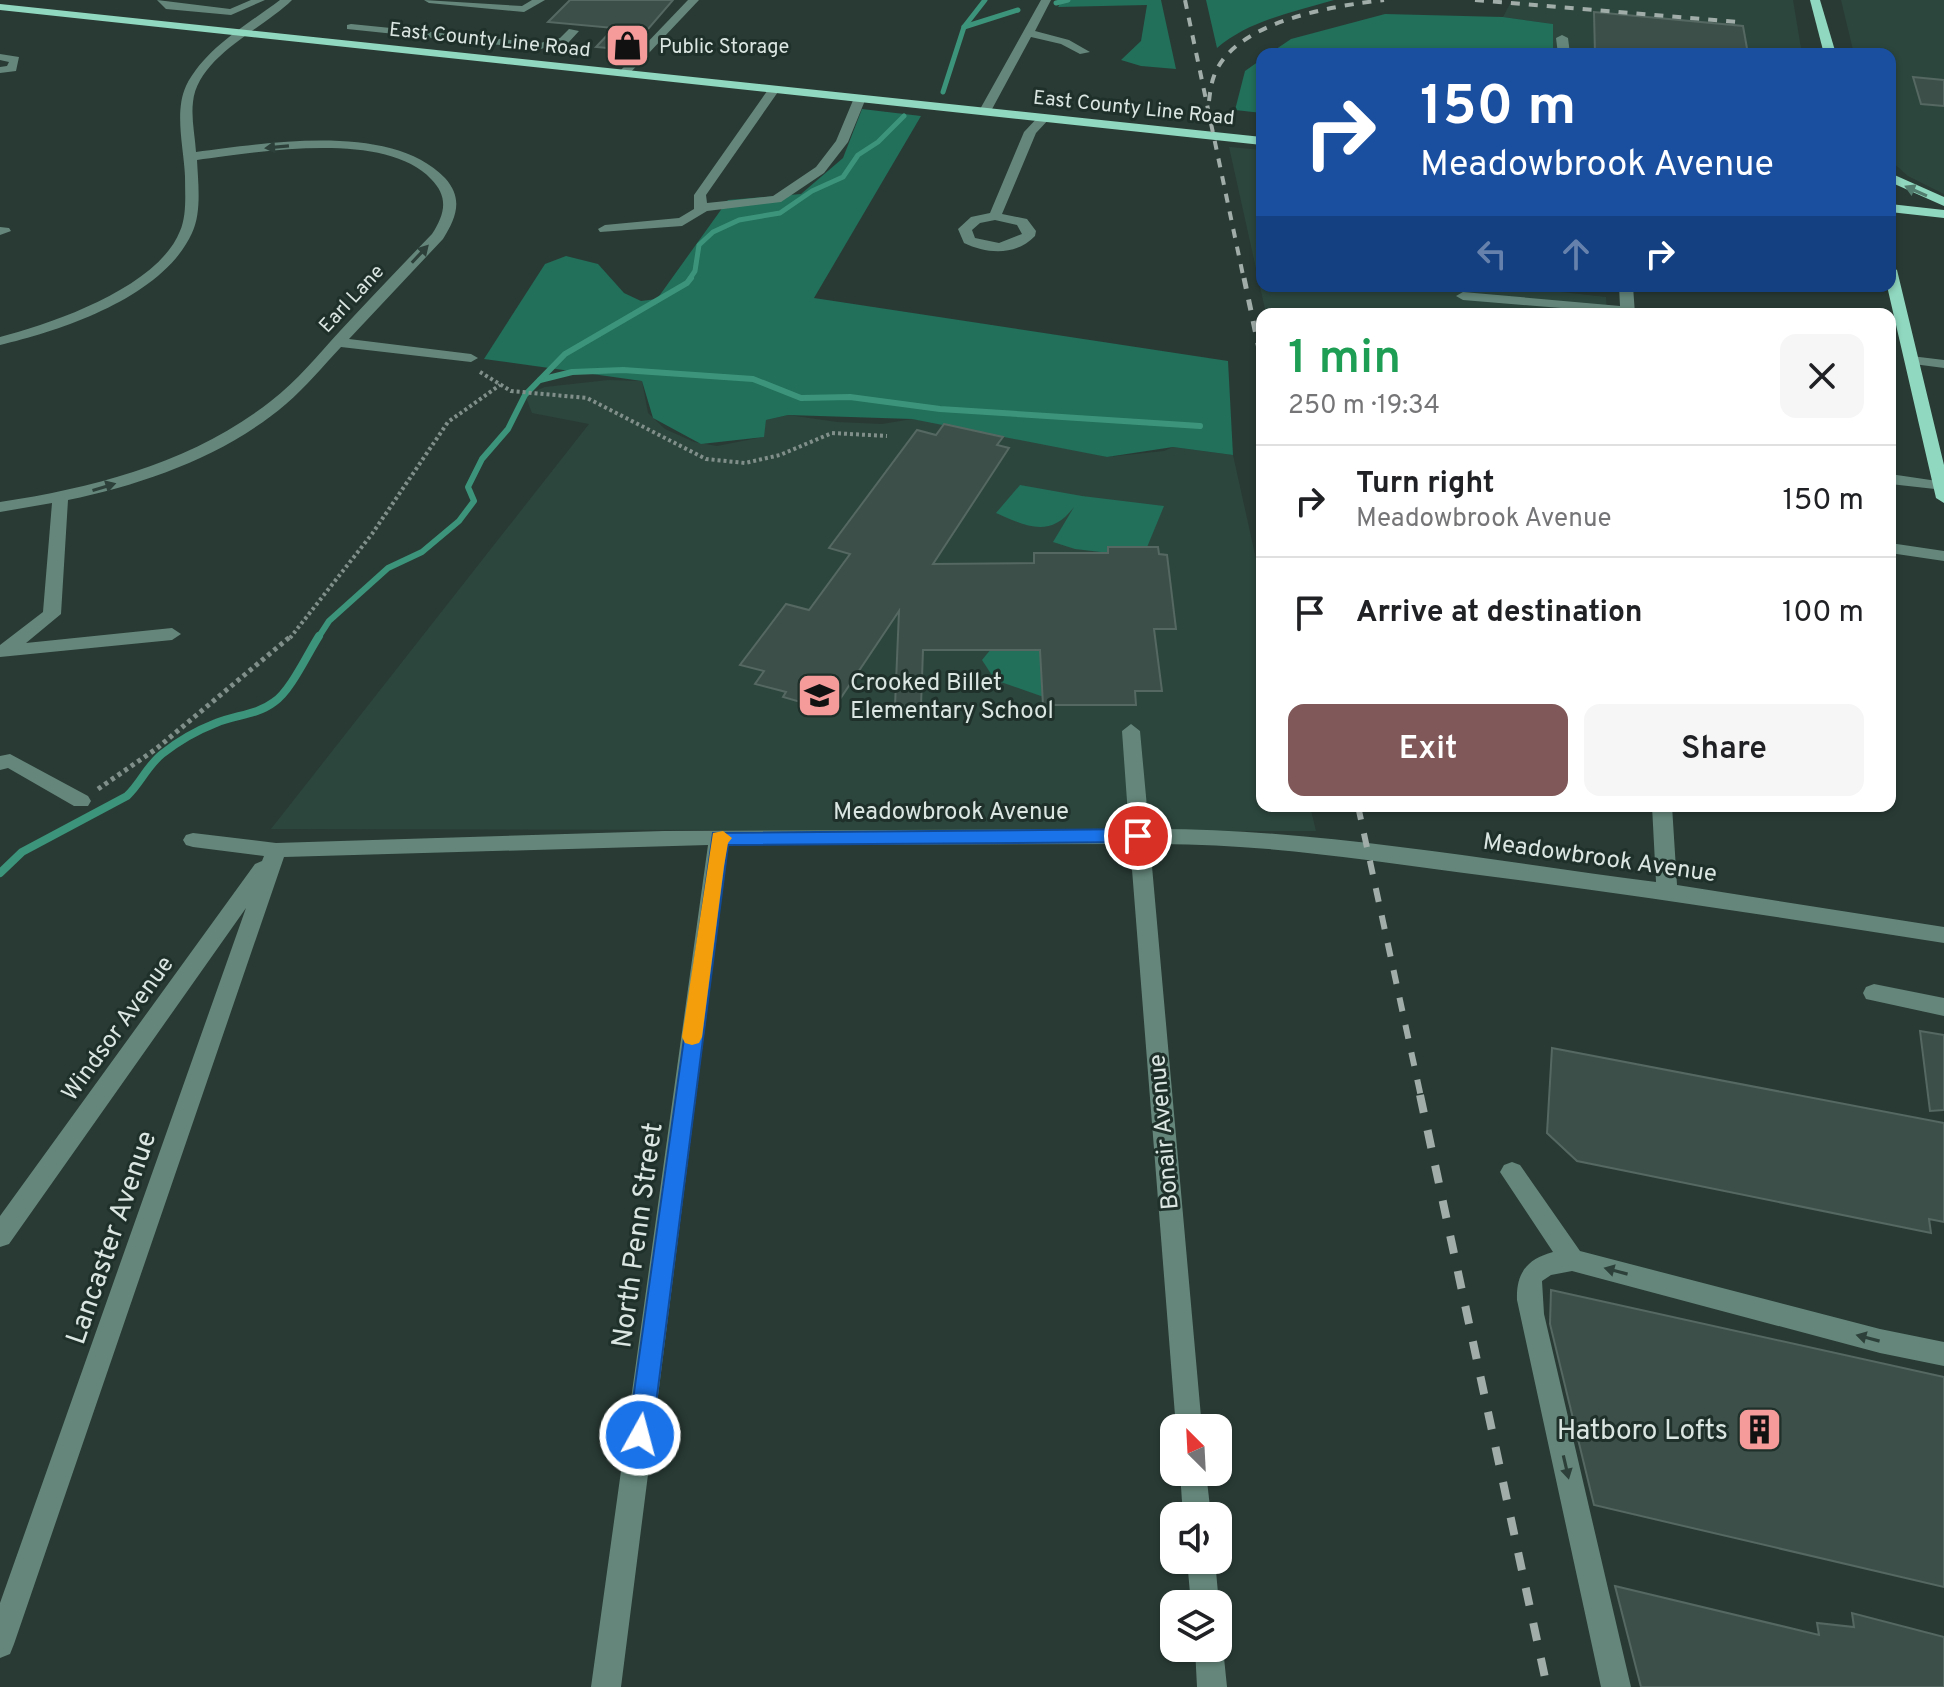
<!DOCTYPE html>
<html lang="en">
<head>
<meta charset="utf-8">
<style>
  :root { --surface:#fff; --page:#f6f6f6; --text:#202124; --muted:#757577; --line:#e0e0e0; --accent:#805859 }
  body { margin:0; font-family:Overpass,sans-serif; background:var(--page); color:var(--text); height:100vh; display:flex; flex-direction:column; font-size:30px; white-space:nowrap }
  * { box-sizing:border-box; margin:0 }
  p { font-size:26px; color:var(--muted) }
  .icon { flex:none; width:44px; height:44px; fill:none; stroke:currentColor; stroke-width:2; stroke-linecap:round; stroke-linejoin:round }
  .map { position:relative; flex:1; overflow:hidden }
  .drawer { position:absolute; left:1256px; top:308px; width:640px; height:504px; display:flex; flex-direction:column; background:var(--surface); border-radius:16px; box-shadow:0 2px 6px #0004 }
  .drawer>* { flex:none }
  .guide { position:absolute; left:1256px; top:48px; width:640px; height:244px; border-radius:16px; box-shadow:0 2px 6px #0004; background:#1a4fa0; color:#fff; overflow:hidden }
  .needle { width:52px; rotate:336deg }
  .tools { position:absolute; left:1160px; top:1414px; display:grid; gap:16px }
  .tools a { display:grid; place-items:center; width:72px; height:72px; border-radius:16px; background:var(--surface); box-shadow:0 2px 6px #0004; font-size:40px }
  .pin { position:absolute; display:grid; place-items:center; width:68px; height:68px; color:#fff; margin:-34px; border:4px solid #fff; border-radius:50%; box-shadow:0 2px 8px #0007 }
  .me { position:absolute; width:88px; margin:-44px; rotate:7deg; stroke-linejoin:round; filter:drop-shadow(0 0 6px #0008) }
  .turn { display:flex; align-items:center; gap:28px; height:168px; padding:0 32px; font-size:36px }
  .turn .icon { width:104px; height:104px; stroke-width:2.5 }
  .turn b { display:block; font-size:56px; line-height:68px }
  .lanes { display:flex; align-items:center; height:76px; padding:0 32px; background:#0003; justify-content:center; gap:40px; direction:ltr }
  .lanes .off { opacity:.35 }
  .round { display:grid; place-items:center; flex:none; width:84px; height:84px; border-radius:16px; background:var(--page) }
  .summary { display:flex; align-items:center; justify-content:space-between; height:136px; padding:0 32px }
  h1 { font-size:48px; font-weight:600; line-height:60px; color:#1e9e55 }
  .button { display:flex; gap:16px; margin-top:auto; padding:16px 32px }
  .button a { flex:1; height:92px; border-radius:16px; background:var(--accent); color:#fff; font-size:32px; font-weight:600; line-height:92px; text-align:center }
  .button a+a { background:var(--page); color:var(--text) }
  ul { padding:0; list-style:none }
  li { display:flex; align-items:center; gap:24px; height:112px; padding:0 32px; border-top:2px solid var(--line) }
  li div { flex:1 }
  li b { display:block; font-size:30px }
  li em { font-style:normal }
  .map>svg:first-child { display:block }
</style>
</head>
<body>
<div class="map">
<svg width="1944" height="1687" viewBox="0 0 1944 1687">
  <rect width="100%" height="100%" fill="#293a34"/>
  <g fill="#2c463d">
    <polygon points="1512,0 1793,0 1802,54 1553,54 1553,24 1503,17"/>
    <polygon points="1841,0 1944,0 1944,194 1908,176 1890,160 1890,54 1854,54"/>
    <polygon points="1229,147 1262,150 1262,286 1508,286 1606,297 1607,314 1309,314 1265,309"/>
    <polygon points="608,380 642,381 648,413 665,429 694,442 717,446 763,437 766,420 788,415 837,422 882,424 912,419 947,423 1107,457 1164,451 1173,447 1233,455 1262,586 1262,806 1310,806 1316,831 271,829 589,424 532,413 525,395 545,387"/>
  </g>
  <g fill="#226f5a">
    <polygon points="1062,0 1161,0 1176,69 1141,66 1121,60 1141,41 1147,5 1058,7"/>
    <path d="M1206 0H1334C1294 12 1249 20 1217 48Z"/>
    <polygon points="1385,14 1503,17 1553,24 1553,54 1269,54 1291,39"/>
    <polygon points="1262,59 1262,113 1235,110 1245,71"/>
    <polygon points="862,109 921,116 814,298 1228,361 1233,455 1173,447 1107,457 912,419 788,415 766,420 764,437 701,444 653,418 642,381 484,359 545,264 566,256 598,264 624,293 641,301 657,299 728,200 801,194 843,158"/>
    <path d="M1020 485 1082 496 1164 506 1143 557 1075 549 1053 542 1074 507C1050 539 1026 526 996 513Z"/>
    <polygon points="1009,627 1056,644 1058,702 995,680 982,660"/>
  </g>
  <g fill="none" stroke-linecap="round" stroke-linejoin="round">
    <g stroke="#3c947a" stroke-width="5">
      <polyline points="1056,3 1068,0"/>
      <polyline points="964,27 1018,10"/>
      <polyline points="943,92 964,27 985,0"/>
      <polyline points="689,280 695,271 699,245 713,232 739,220 780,213 812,191 843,177 858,155 878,142 904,116"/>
    </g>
    <g stroke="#3c947a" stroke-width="6">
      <polyline points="540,380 572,372 623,370 753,379 801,398 850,397 940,409 1200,426"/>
      <polyline points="318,638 329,621 388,568 422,552 459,521 474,501 468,487 482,459 508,429 525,395 565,354 687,283 691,278"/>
    </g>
    <path stroke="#3c947a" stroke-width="8" d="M0 873 22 852 127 796C141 783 146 767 162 754 177 742 198 730 216 723 235 715 257 715 274 702 290 692 308 653 319 636"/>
  </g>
  <g fill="#3d4f49" stroke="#556861" stroke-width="2">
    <polygon points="570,0 673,0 630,50 596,47 614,28 548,22"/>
    <polygon points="1594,12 1743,26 1748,54 1595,54"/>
    <polygon points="1913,77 1944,80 1944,106 1921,104"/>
    <polygon points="944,424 1003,437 997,445 1009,448 933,564 1034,563 1034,553 1108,553 1108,547 1158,547 1159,554 1167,555 1176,629 1154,629 1162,691 1135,691 1136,705 1043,705 1040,650 923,650 921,706 895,706 899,611 832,711 783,697 786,692 755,684 764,671 740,665 786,604 809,610 850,554 829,548 917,430 936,435"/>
    <polygon points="1920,1031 1944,1035 1944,1110 1930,1111"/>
    <polygon points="1552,1048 1944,1123 1944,1222 1929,1219 1931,1233 1577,1161 1547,1133"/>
    <polygon points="1551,1290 1944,1377 1944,1587 1594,1505 1550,1324"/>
    <polygon points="1615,1586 1819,1635 1817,1623 1854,1627 1852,1613 1944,1637 1944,1687 1641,1687"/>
  </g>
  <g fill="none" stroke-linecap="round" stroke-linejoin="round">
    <g stroke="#818f8a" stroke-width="4" stroke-dasharray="3 3" stroke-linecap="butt">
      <polyline points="480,372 511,391 587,398 706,459 745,463 780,455 832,433 887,436"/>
      <polyline points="290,638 372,534 448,422 500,385"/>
    </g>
    <polyline stroke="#818f8a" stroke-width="5" stroke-dasharray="4 4" stroke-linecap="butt" points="98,789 156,749 291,636"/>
    <g fill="#65877b" fill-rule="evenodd">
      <polygon points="157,0 230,9 251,0 265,0 231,15 166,9"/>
      <path d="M280 0H292C263 29 198 56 193 102 191 118 195 136 196 152 267 143 391 122 445 178 464 199 456 218 443 239L349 339 471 354 478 358 471 362 341 347C323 366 306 387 286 404 225 456 145 484 68 500L61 614 26 643 172 628 181 634 172 640 0 657V645L43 612 52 503 0 512V502C97 487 193 462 271 401 297 381 318 355 340 331 370 299 401 266 432 234 445 214 449 197 431 179 385 130 258 152 197 160 198 182 202 212 192 233 163 297 63 330 0 345V337C54 323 158 287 180 231 187 215 185 194 185 176 184 149 174 112 186 86 205 48 247 25 280 0Z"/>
      <polygon points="424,0 522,6 532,0 545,0 524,12 429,3"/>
      <polygon points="688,0 699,0 628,75 620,75 620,71"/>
      <polygon points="1041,0 1051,0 1035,31 1069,40 1090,52 1080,54 1061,44 1031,37 991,111 981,114 979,111"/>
      <polygon points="351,24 540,43 560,38 569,29 579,31 568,43 540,49 347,29 347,25"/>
      <polygon points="1562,35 1568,38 1570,54 1558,54 1556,38"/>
      <polygon points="0,54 19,57 16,71 0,73 0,67 7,66 9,62 0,60"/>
      <polygon points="770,87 780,89 706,195 707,203 773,196 816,167 836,141 854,98 864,95 866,98 848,142 824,173 781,202 707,211 682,226 600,232 598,229 605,225 679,218 694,209 694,195"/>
      <path d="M1040 115 1050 118 1036 133 1002 214 1027 219 1036 231 1035 236C1016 256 987 254 964 243L958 229 971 217 990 213 1024 132ZM995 220 1017 225 1022 234 999 243 975 238 972 230 980 223Z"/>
      <polygon points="0,227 9,228 11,231 0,235"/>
      <polygon points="1619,286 1633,286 1635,314 1463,300 1456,296 1463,292 1620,306"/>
      <polygon points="1911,356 1944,360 1944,368 1906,363 1906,357"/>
      <polygon points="1890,474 1944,482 1944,490 1890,484"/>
      <polygon points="1890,543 1944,551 1944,561 1890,553"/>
      <path d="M1131 724 1140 731 1149 829C1316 828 1490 861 1656 882L1652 806H1672L1677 885 1944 927V943C1784 918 1625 893 1464 873 1360 859 1256 843 1150 844L1202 1428H1176L1130 844 728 845 621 1687H591L708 845 284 857 14 1644 10 1654 0 1658V1603L246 908 9 1244 0 1247V1216L255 864 262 861 264 856 193 847 186 845 183 840 186 835 193 833 276 843 664 831 1129 829 1122 731Z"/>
      <polygon points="10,754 88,796 91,801 88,806 74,806 8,768 0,770 0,756"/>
      <polygon points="1874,984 1944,998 1944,1016 1866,999 1863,993 1866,987"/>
      <path d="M1512 1162 1520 1165 1580 1251 1880 1329 1944 1342V1366L1880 1353 1572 1271 1551 1275 1542 1281 1544 1314 1631 1687H1601L1517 1300C1516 1273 1527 1259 1553 1252L1500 1172 1504 1165Z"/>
      <polygon points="1180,1472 1206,1472 1211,1516 1183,1516"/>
      <polygon points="1187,1560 1215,1560 1219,1604 1218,1607 1218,1604 1191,1604"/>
      <polygon points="1218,1637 1223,1648 1227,1687 1197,1687 1195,1648 1218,1648"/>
    </g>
    <g fill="#90d8bf" fill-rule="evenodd">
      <polygon points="1810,0 1820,0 1836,54 1824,54"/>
      <polygon points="0,4 1262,137 1262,145 0,10"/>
      <polygon points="1890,173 1944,197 1944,206 1890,182"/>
      <polygon points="1890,204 1944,210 1944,218 1890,212"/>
      <polygon points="1890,266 1897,270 1944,465 1944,503 1936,498 1887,286 1890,286"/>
    </g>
    <g stroke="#a0ada9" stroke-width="4" stroke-dasharray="9 9" stroke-linecap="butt">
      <polyline points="1185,0 1244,280"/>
      <polyline points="1475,0 1739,22"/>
      <path d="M1209 101C1210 93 1211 84 1214 76 1234 21 1333 6 1384 0"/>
    </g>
    <polyline stroke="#a0ada9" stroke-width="5" stroke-dasharray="11 11" stroke-linecap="butt" points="1244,278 1262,363"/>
    <polyline stroke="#a0ada9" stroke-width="6" stroke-dasharray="14 14" stroke-linecap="butt" points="1358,806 1421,1097"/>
    <polyline stroke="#a0ada9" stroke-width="8" stroke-dasharray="18 18" stroke-linecap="butt" points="1420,1095 1547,1687"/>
  </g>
  <defs><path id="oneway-solid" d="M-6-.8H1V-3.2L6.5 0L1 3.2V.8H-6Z" transform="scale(2)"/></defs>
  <g fill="#2d413a">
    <use href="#oneway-solid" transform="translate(277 147) rotate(175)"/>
    <use href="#oneway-solid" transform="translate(420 254) rotate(-47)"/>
    <use href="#oneway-solid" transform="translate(104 487) rotate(-17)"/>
    <use href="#oneway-solid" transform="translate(1616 1271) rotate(-165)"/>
    <use href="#oneway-solid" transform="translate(1868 1338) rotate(-165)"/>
    <use href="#oneway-solid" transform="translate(1566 1467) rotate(77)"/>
  </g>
  <use fill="#527c6d" href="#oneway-solid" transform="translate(1916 191) rotate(-156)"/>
  <polygon fill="#1a73e8" stroke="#114b97" stroke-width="2" points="1138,829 1147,836 1138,842 728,845 652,1435 648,1443 640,1446 631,1443 628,1435 713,833"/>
  <polygon fill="#f59e0b" points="723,831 732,838 728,843 724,866 702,1037 699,1043 692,1045 685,1043 682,1037 713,833"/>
  <defs>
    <symbol id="shop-square" viewBox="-11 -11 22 22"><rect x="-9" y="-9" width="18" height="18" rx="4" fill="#f59b9a" stroke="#1f302a"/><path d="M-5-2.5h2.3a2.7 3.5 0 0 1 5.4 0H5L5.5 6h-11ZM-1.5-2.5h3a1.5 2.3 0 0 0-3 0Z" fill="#111"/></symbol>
    <symbol id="school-square" viewBox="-11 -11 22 22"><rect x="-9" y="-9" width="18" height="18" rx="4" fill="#f59b9a" stroke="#1f302a"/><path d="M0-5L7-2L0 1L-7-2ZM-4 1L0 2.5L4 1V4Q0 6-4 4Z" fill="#111"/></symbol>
    <symbol id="building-square" viewBox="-11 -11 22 22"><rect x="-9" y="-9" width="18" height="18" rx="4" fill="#f59b9a" stroke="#1f302a"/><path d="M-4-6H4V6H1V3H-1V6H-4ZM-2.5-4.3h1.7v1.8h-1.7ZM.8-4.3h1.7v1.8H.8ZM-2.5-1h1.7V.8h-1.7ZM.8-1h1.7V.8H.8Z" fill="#111"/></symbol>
  </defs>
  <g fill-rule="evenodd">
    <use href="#shop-square" x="602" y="20" width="51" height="51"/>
    <use href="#school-square" x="794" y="670" width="51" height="51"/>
    <use href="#building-square" x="1734" y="1404" width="51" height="51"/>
  </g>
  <g text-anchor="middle" stroke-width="6" stroke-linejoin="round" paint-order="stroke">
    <g font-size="20" fill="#dbe6e2" stroke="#1f302a">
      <text transform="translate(490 39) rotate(6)" y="7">East County Line Road</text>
      <text transform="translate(1134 107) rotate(6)" y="7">East County Line Road</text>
      <text transform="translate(351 298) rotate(-47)" y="7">Earl Lane</text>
    </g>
    <g font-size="20" fill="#dbe6e2" stroke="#1f302a" text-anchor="start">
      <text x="659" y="53">Public Storage</text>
    </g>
    <g font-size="24" fill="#dbe6e2" stroke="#1f302a" text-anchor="start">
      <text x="850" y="690">Crooked Billet<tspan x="850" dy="28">Elementary School</tspan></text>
    </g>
    <g font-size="24" fill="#dbe6e2" stroke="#1f302a">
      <text x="951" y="819">Meadowbrook Avenue</text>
      <text transform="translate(1600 857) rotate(8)" y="8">Meadowbrook Avenue</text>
      <text transform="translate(117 1028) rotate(-54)" y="8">Windsor Avenue</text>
      <text transform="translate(1163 1132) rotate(-95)" y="8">Bonair Avenue</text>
    </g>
    <g font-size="28" fill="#dbe6e2" stroke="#1f302a">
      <text transform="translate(636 1235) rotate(-82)" y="10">North Penn Street</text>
      <text transform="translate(110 1237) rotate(-71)" y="10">Lancaster Avenue</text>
    </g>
    <g font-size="28" fill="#dbe6e2" stroke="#1f302a" text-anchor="end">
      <text x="1728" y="1439">Hatboro Lofts</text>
    </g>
  </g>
</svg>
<div class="tools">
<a><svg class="needle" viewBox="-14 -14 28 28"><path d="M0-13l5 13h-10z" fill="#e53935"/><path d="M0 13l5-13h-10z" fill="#757577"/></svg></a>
<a><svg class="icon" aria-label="sound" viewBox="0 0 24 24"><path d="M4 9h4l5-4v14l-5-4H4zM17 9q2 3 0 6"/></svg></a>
<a><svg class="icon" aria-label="layers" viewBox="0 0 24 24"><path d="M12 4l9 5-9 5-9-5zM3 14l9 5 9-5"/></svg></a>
</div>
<div class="pin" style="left:1138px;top:836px;background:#d93025"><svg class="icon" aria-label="arrive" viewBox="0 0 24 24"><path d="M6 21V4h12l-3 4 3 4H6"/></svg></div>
<svg class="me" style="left:640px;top:1435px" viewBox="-20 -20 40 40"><circle r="17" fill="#1a73e8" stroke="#fff" stroke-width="3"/><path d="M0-11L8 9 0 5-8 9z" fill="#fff"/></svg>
<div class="guide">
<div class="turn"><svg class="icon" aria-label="right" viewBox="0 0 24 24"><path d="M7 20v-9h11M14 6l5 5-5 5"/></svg><div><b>150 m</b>Meadowbrook Avenue</div></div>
<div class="lanes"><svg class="icon off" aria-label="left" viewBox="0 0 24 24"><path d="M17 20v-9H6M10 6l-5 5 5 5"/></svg><svg class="icon off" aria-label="ahead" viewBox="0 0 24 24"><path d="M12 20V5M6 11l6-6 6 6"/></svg><svg class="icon" aria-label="right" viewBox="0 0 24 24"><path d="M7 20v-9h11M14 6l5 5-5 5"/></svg></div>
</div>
<section class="drawer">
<div class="summary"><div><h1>1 min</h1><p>250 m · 19:34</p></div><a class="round"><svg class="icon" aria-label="close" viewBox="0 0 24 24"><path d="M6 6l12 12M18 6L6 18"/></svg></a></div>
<ul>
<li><svg class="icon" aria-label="right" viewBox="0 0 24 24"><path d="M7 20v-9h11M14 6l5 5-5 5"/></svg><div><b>Turn right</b><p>Meadowbrook Avenue</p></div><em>150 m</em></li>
<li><svg class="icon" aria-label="arrive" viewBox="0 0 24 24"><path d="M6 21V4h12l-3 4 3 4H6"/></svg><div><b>Arrive at destination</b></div><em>100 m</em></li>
</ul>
<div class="button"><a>Exit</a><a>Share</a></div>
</section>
</div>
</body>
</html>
